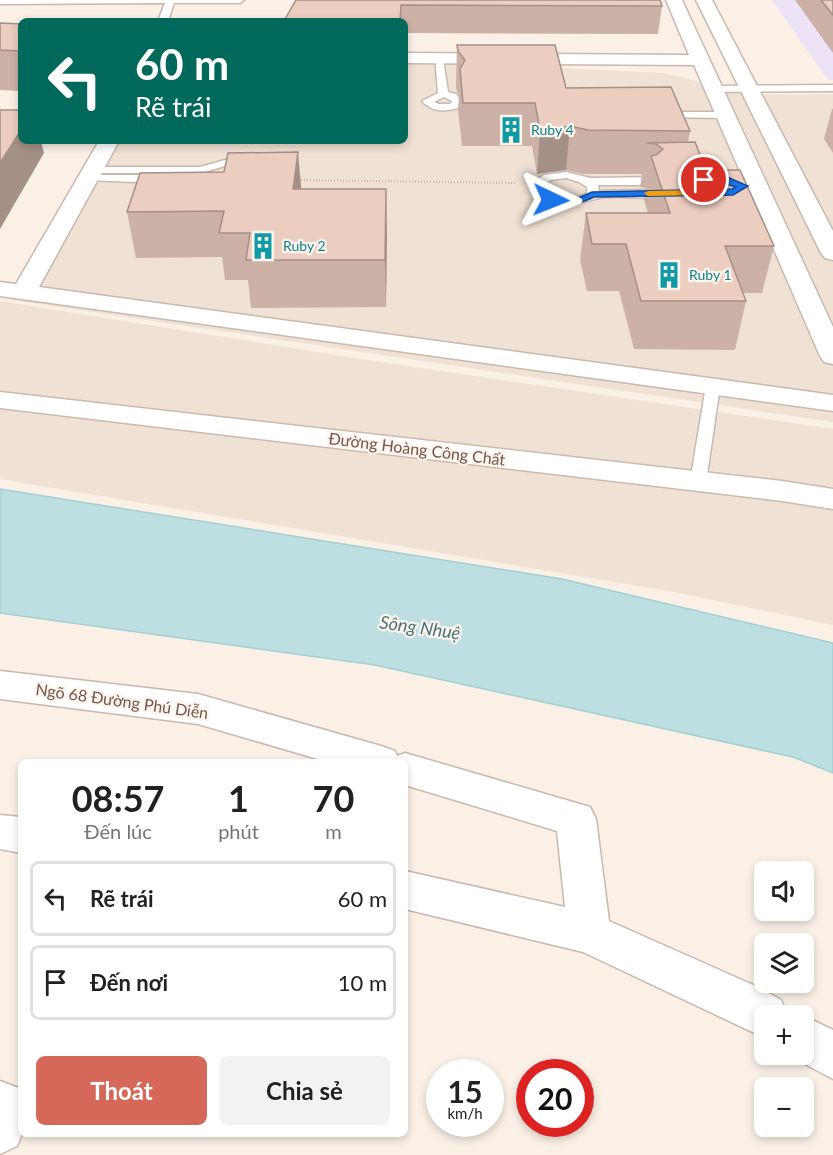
<!DOCTYPE html>
<html lang="vi">
<head>
<meta charset="utf-8">
<style>
  :root { --surface:#fff; --page:#f2f2f2; --text:#202124; --muted:#757577; --line:#e0e0e0; --accent:#d66859 }
  body { margin:0; font-family:Lato,sans-serif; background:var(--page); color:var(--text); height:100vh; display:flex; flex-direction:column; font-size:22px; white-space:nowrap }
  * { box-sizing:border-box; margin:0 }
  p { font-size:20px; color:var(--muted) }
  .icon { flex:none; width:33px; height:33px; fill:none; stroke:currentColor; stroke-width:2; stroke-linecap:round; stroke-linejoin:round }
  .map { position:relative; flex:1; overflow:hidden }
  .side { position:absolute; left:18px; top:759px; width:390px; height:378px; display:flex; flex-direction:column; background:var(--surface); border-radius:9px; box-shadow:0 3px 9px #0003 }
  .side>* { flex:none }
  .top-card { position:absolute; left:18px; top:18px; width:390px; height:126px; border-radius:9px; box-shadow:0 3px 9px #0003; background:#00695c; color:#fff; overflow:hidden }
  .tools { position:absolute; left:754px; top:861px; display:grid; gap:12px }
  .tools a { display:grid; place-items:center; width:60px; height:60px; border-radius:9px; background:var(--surface); box-shadow:0 3px 9px #0003; font-size:30px }
  .speed { position:absolute; left:426px; top:1059px; display:flex; gap:12px; font-size:30px; font-weight:700; text-align:center }
  .speed>* { display:grid; place-content:center; width:78px; height:78px; border-radius:50%; background:var(--surface); box-shadow:0 3px 9px #0003; line-height:1 }
  .speed small { font-size:15px; font-weight:400 }
  .speed .limit { border:9px solid #d22; background:#fff; color:#111 }
  .pin { position:absolute; display:grid; place-items:center; width:51px; height:51px; color:#fff; margin:-26px; border:3px solid #fff; border-radius:50%; box-shadow:0 2px 6px #0007 }
  .me { position:absolute; width:66px; margin:-33px; rotate:92deg; stroke-linejoin:round; filter:drop-shadow(0 0 4px #0008) }
  .turn { display:flex; align-items:center; gap:21px; height:126px; padding:0 18px; font-size:27px }
  .turn .icon { width:78px; height:78px; stroke-width:2.5 }
  .turn b { display:block; font-size:42px; line-height:51px }
  .eta { display:flex; justify-content:space-evenly; align-items:center; height:102px; text-align:center }
  .eta b { font-size:36px; font-weight:700; line-height:42px }
  .action { display:flex; gap:12px; margin-top:auto; padding:12px 18px }
  .action a { flex:1; height:69px; border-radius:9px; background:var(--accent); color:#fff; font-size:24px; font-weight:700; line-height:69px; text-align:center }
  .action a+a { background:var(--page); color:var(--text) }
  ul { padding:0; list-style:none }
  li { display:flex; align-items:center; gap:18px; height:75px; margin:0 12px 9px; padding:0 6px; border:3px solid var(--line); border-radius:9px }
  li div { flex:1 }
  li b { display:block; font-size:22px }
  li em { font-style:normal }
  .map>svg:first-child { display:block }
</style>
</head>
<body>
<div class="map">
<svg width="833" height="1155" viewBox="0 0 833 1155">
  <rect width="100%" height="100%" fill="#faf0e6"/>
  <g fill="#f0e1d5">
    <polygon points="405,61 664,73 752,95 833,94 833,422 11,300 106,141 405,141"/>
    <polygon points="0,301 367,360 833,429 833,625 674,592 0,479"/>
  </g>
  <polygon fill="#ede3f6" points="772,0 833,0 833,80 828,80"/>
  <polygon fill="#bddfe1" stroke="#a4cfd1" stroke-width="1.5" points="0,489 562,579 833,643 833,773 793,757 375,665 0,613"/>
  <g fill="none" stroke-linecap="round" stroke-linejoin="round">
    <defs>
      <g id="lane">
        <polygon points="0,0 244,0 240,3 174,3 168,21 158,21 165,3 0,4"/>
        <path d="M435 56 443 58 448 92 456 94 462 101 458 108C444 112 432 112 422 101L438 93ZM444 97 452 101 450 104H439L434 102Z"/>
        <polygon points="833,85 833,91 713,92 708,89 713,86"/>
        <polygon points="660,112 725,112 730,115 725,118 656,117 655,115"/>
        <polygon points="225,160 249,162 255,165 249,168 225,166 201,173 93,173 87,170 93,167 200,167"/>
        <path d="M566 172 590 178 666 177 672 181 666 185H598L599 191 648 190 654 194 648 198C632 198 610 194 595 199 574 205 549 211 532 192L534 181 544 175ZM566 178 579 182 587 187V193C573 201 557 199 544 191V184L551 180Z"/>
        <polygon points="88,175 161,175 167,179 161,183 84,180 82,178"/>
        <polygon points="713,382 720,386 706,482 704,486 692,486 690,482 706,386"/>
      </g>
      <g id="street">
        <polygon points="666,0 682,0 833,327 833,364 824,362 820,356 694,65 405,63 405,53 689,55"/>
        <polygon points="696,0 712,0 833,231 833,260 825,258 821,253"/>
        <polygon points="99,141 119,141 39,287 833,395 833,411 0,296 0,282 16,284"/>
        <polygon points="0,671 198,694 381,746 395,751 397,756 405,753 590,807 596,819 609,921 760,988 781,1000 788,1016 765,1016 765,1038 583,952 405,909 405,871 565,907 557,831 405,785 405,762 328,762 198,724 0,699"/>
        <polygon points="0,815 21,817 21,853 0,849"/>
        <polygon points="804,1016 833,1030 833,1079 788,1055 804,1054"/>
        <polygon points="0,1081 21,1089 22,1134 17,1146 0,1154"/>
      </g>
      <polygon id="secondary" points="0,392 782,481 833,489 833,509 782,501 0,408"/>
    </defs>
    <use href="#lane" stroke="#cab7ae" stroke-width="3"/>
    <use href="#street" stroke="#cab7ae" stroke-width="3"/>
    <use href="#secondary" stroke="#ceb9ae" stroke-width="3"/>
    <polyline stroke="#d0b1a4" stroke-width="2" stroke-dasharray="1 2" stroke-linecap="butt" points="295,180 516,183"/>
    <use href="#lane" fill="#fff" fill-rule="evenodd"/>
    <use href="#street" fill="#fff" fill-rule="evenodd"/>
    <use href="#secondary" fill="#fff" fill-rule="evenodd"/>
  </g>
  <g fill="#cbb1a6">
    <polygon points="296,0 662,6 658,34 405,33 405,21 400,21"/>
    <polygon points="795,0 833,0 833,53"/>
    <polygon points="0,23 21,24 21,91 0,90"/>
    <polygon points="457,45 566,88 690,131 688,142 706,170 774,246 762,293 743,293 746,301 735,350 634,349 619,291 587,291 580,260 586,213 648,213 644,200 646,188 640,187 642,174 583,174 566,170 537,174 532,146 462,146 458,110 459,94 457,92 456,86"/>
    <polygon points="832,109 833,109 833,153 824,139"/>
    <polygon points="301,189 387,235 386,307 251,308 248,280 225,280 222,257 136,258 127,212"/>
  </g>
  <g fill="#a59087">
    <polygon points="570,126 566,170 537,174 540,130"/>
    <polygon points="21,130 21,141 41,141 44,153 0,229 0,163"/>
    <polygon points="298,152 302,197 293,189"/>
    <polygon points="386,189 387,235 386,307 385,260"/>
  </g>
  <g fill="#eccec1" stroke="#a59087" stroke-width="1.5">
    <polygon points="296,0 660,0 662,6 401,5 400,21 284,21"/>
    <polygon points="821,0 833,0 833,15"/>
    <polygon points="0,23 21,24 21,51 0,50"/>
    <polygon points="457,45 555,45 566,88 671,87 690,131 588,130 570,126 540,130 535,103 463,103 460,69 465,60 458,51"/>
    <polygon points="0,110 21,110 21,130 0,163"/>
    <polygon points="695,142 706,170 740,170 774,246 725,246 746,301 641,301 626,244 592,244 586,213 670,213 651,156 656,155 663,149 656,144 647,143"/>
    <polygon points="298,152 293,189 386,189 385,260 246,260 250,233 219,233 224,211 127,212 140,173 224,172 228,153"/>
  </g>
  <path fill="#1a73e8" stroke="#114b97" stroke-width="1.5" d="M727 177 748 186 733 195 594 197C581 204 559 208 546 200L551 197 578 198 592 192 732 189 736 187C725 182 709 186 700 180L704 178Z"/>
  <polygon fill="#f59e0b" points="696,190 700,193 699,195 648,196 644,193 648,191"/>
  <defs>
    <symbol id="building-bare" viewBox="-9 -9 18 18"><path d="M-4-6H4V6H1V3H-1V6H-4ZM-2.5-4.3h1.7v1.8h-1.7ZM.8-4.3h1.7v1.8H.8ZM-2.5-1h1.7V.8h-1.7ZM.8-1h1.7V.8H.8Z" fill="#0f9aa8" stroke="#fdf4ec" stroke-width="2.5" paint-order="stroke"/></symbol>
  </defs>
  <g fill-rule="evenodd">
    <use href="#building-bare" x="492" y="111" width="38" height="38"/>
    <use href="#building-bare" x="244" y="227" width="38" height="38"/>
    <use href="#building-bare" x="650" y="256" width="38" height="38"/>
  </g>
  <g text-anchor="middle" stroke-width="4.5" stroke-linejoin="round" paint-order="stroke">
    <g font-size="14" fill="#0d838f" stroke="#fdf4ec" text-anchor="start">
      <text x="531" y="135">Ruby 4</text>
      <text x="283" y="251">Ruby 2</text>
      <text x="689" y="280">Ruby 1</text>
    </g>
    <g font-size="16" fill="#70574e" stroke="#fdf4ec">
      <text transform="translate(417 449) rotate(7)" y="6">Đường Hoàng Công Chất</text>
      <text transform="translate(122 701) rotate(8)" y="6">Ngõ 68 Đường Phú Diễn</text>
    </g>
    <g font-size="18" font-style="italic" fill="#47777a" stroke="#fdf4ec">
      <text transform="translate(420 628) rotate(8)" y="6">Sông Nhuệ</text>
    </g>
  </g>
</svg>
<div class="tools">
<a><svg class="icon" aria-label="sound" viewBox="0 0 24 24"><path d="M4 9h4l5-4v14l-5-4H4zM17 9q2 3 0 6"/></svg></a>
<a><svg class="icon" aria-label="layers" viewBox="0 0 24 24"><path d="M12 4l9 5-9 5-9-5zM3 14l9 5 9-5"/></svg></a>
<a>+</a>
<a>−</a>
</div>
<div class="speed"><div>15<small>km/h</small></div><div class="limit">20</div></div>
<div class="pin" style="left:704px;top:180px;background:#d93025"><svg class="icon" aria-label="arrive" viewBox="0 0 24 24"><path d="M6 21V4h12l-3 4 3 4H6"/></svg></div>
<svg class="me" style="left:551px;top:200px" viewBox="-20 -20 40 40"><path d="M0-17L14 15 0 8-14 15z" fill="#1a73e8" stroke="#fff" stroke-width="4"/></svg>
<div class="top-card">
<div class="turn"><svg class="icon" aria-label="left" viewBox="0 0 24 24"><path d="M17 20v-9H6M10 6l-5 5 5 5"/></svg><div><b>60 m</b>Rẽ trái</div></div>
</div>
<section class="side">
<div class="eta">
<div><b>08:57</b><p>Đến lúc</p></div>
<div><b>1</b><p>phút</p></div>
<div><b>70</b><p>m</p></div>
</div>
<ul>
<li><svg class="icon" aria-label="left" viewBox="0 0 24 24"><path d="M17 20v-9H6M10 6l-5 5 5 5"/></svg><div><b>Rẽ trái</b></div><em>60 m</em></li>
<li><svg class="icon" aria-label="arrive" viewBox="0 0 24 24"><path d="M6 21V4h12l-3 4 3 4H6"/></svg><div><b>Đến nơi</b></div><em>10 m</em></li>
</ul>
<div class="action"><a>Thoát</a><a>Chia sẻ</a></div>
</section>
</div>
</body>
</html>
